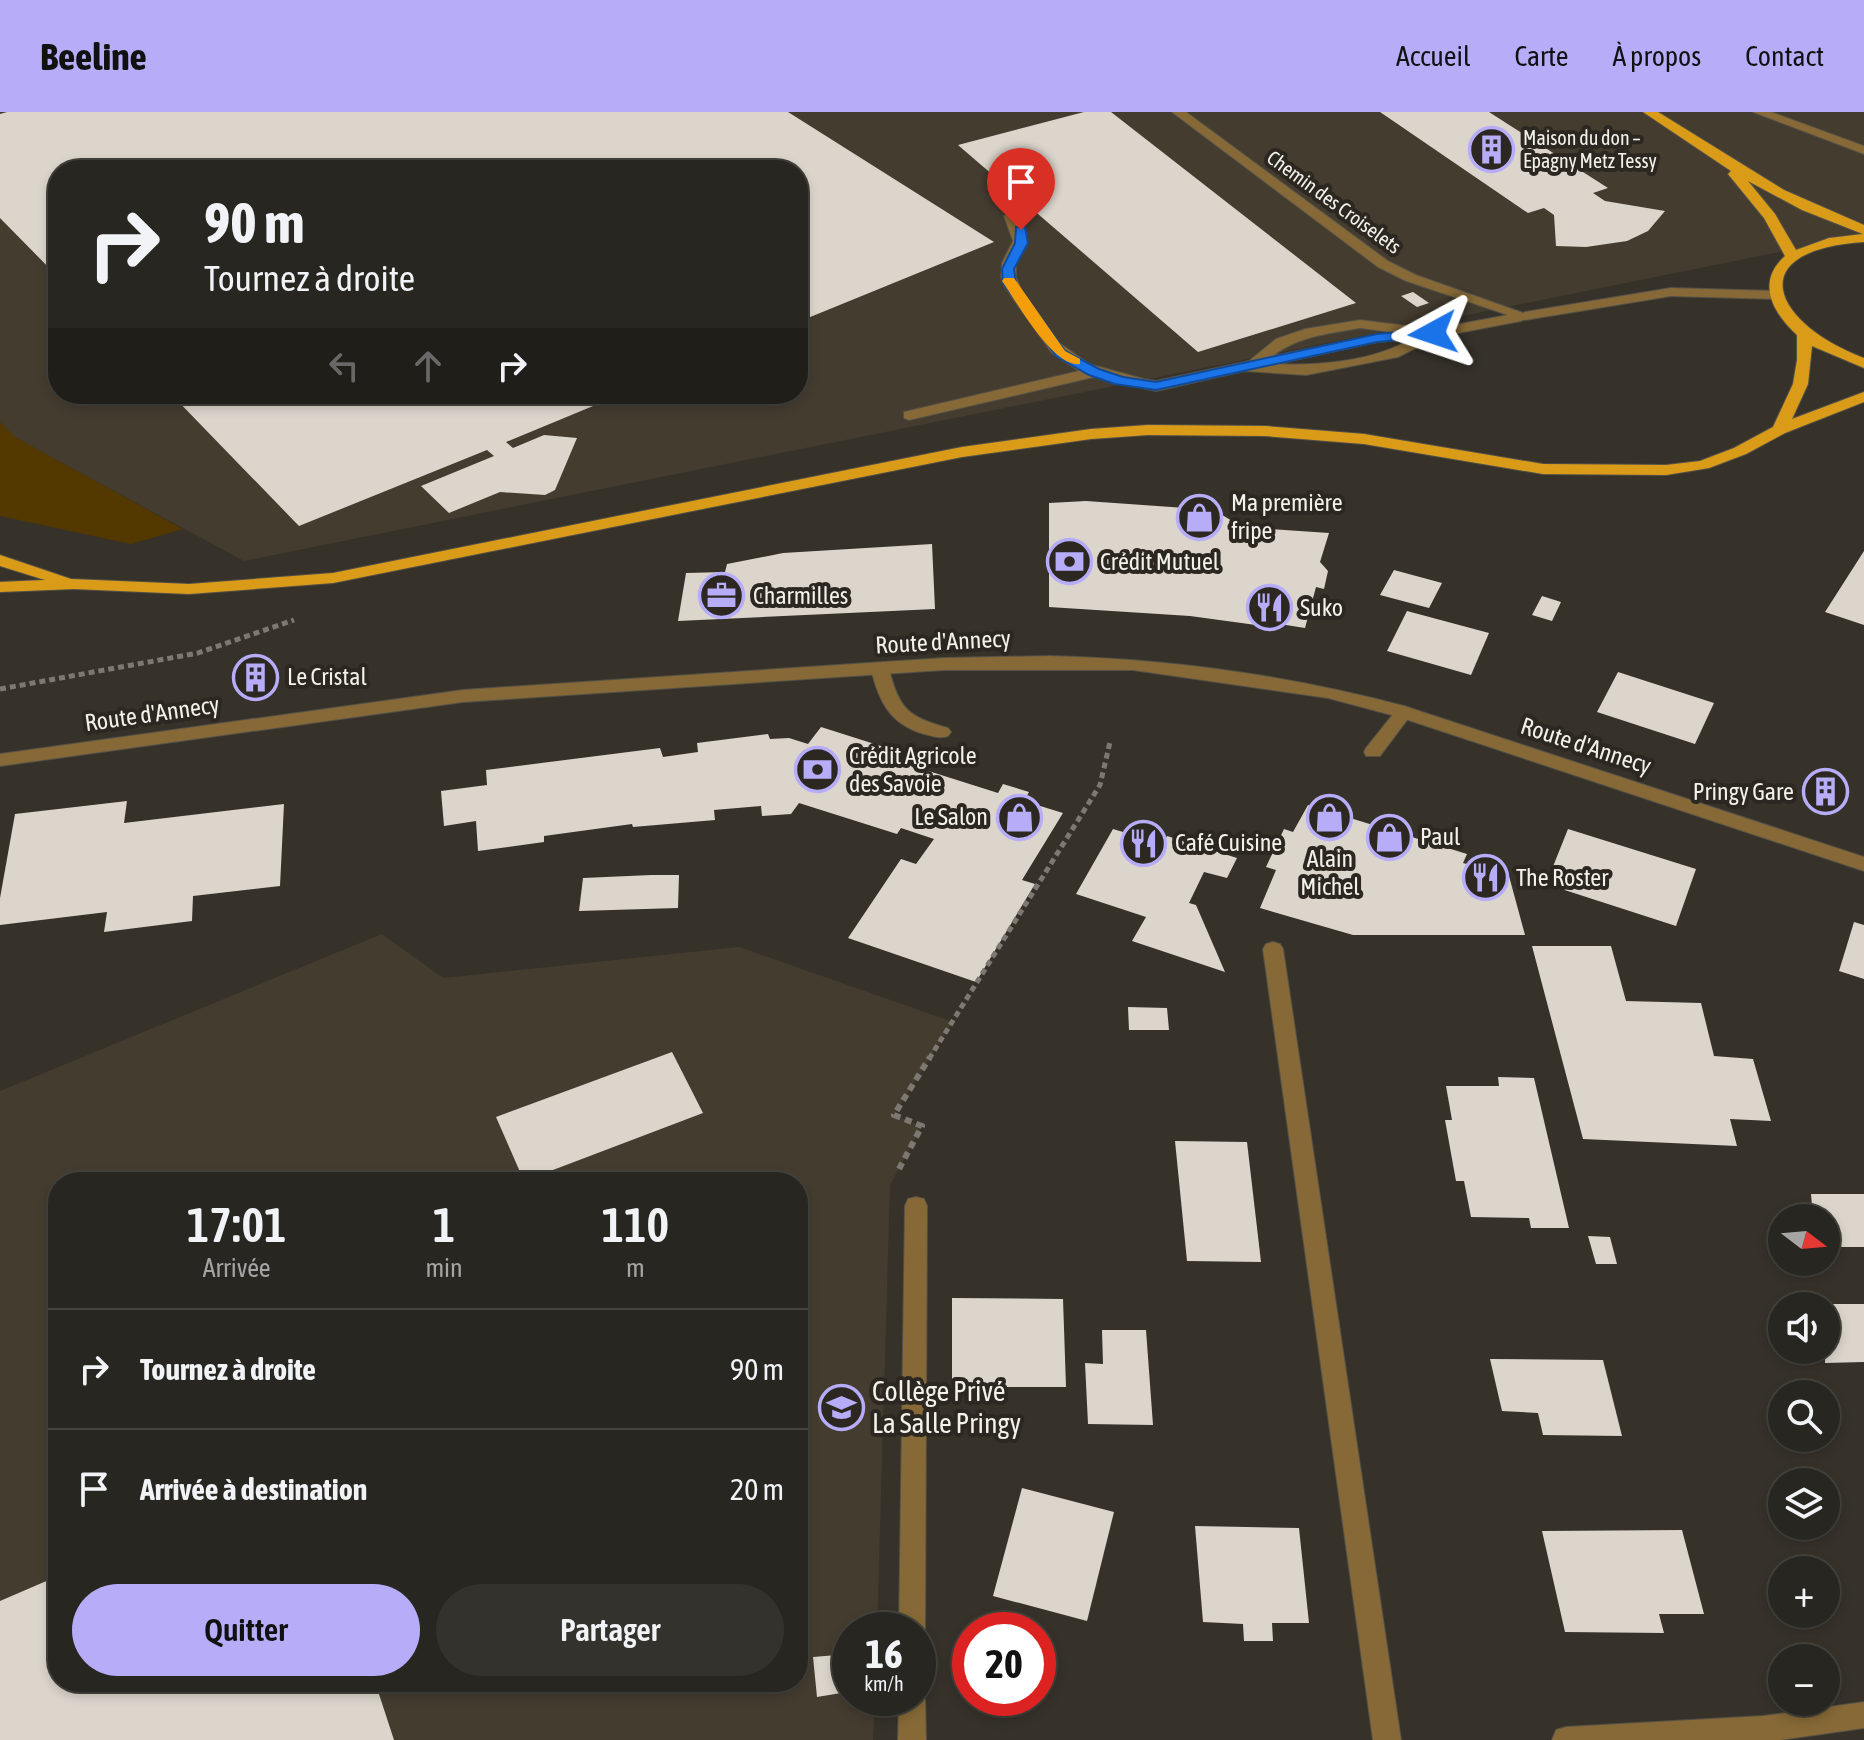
<!DOCTYPE html>
<html lang="fr">
<head>
<meta charset="utf-8">
<style>
  :root { --surface:#282620; --page:#34322d; --text:#f1f3f6; --muted:#a5a5a5; --line:#44433e; --accent:#b6acf8 }
  body { margin:0; font-family:"Asap Condensed",sans-serif; background:var(--page); color:var(--text); height:100vh; display:flex; flex-direction:column; font-size:30px; white-space:nowrap }
  * { box-sizing:border-box; margin:0 }
  p { font-size:26px; color:var(--muted) }
  .icon { flex:none; width:44px; height:44px; fill:none; stroke:currentColor; stroke-width:2; stroke-linecap:round; stroke-linejoin:round }
  .map { position:relative; flex:1; overflow:hidden }
  .drawer { position:absolute; left:48px; top:1060px; width:760px; height:520px; display:flex; flex-direction:column; background:var(--surface); border-radius:32px; box-shadow:0 4px 12px #0003,0 0 0 2px var(--line) }
  .drawer>* { flex:none }
  .hud { position:absolute; left:48px; top:48px; width:760px; height:244px; border-radius:32px; box-shadow:0 4px 12px #0003,0 0 0 2px var(--line); background:#282620; color:var(--text); overflow:hidden }
  .needle { width:52px; rotate:106deg }
  .tools { position:absolute; left:1768px; top:1092px; display:grid; gap:16px }
  .tools a { display:grid; place-items:center; width:72px; height:72px; border-radius:50%; background:var(--surface); box-shadow:0 4px 12px #0003,0 0 0 2px var(--line); font-size:40px }
  .speed { position:absolute; left:832px; top:1500px; display:flex; gap:16px; font-size:40px; font-weight:700; text-align:center }
  .speed>* { display:grid; place-content:center; width:104px; height:104px; border-radius:50%; background:var(--surface); box-shadow:0 4px 12px #0003,0 0 0 2px var(--line); line-height:1 }
  .speed small { font-size:20px; font-weight:400 }
  .speed .limit { border:12px solid #d22; background:#fff; color:#111 }
  .pin { position:absolute; display:grid; place-items:center; width:68px; height:68px; color:#fff; margin:-82px -34px; border-radius:50% 50% 50% 0; rotate:-45deg; box-shadow:0 0 8px #0007 }
  .pin .icon { rotate:45deg }
  .me { position:absolute; width:88px; margin:-44px; rotate:265deg; stroke-linejoin:round; filter:drop-shadow(0 0 6px #0008) }
  .turn { display:flex; align-items:center; gap:28px; height:168px; padding:0 24px; font-size:36px }
  .turn .icon { width:104px; height:104px; stroke-width:2.5 }
  .turn b { display:block; font-size:56px; line-height:68px }
  .lanes { display:flex; align-items:center; height:76px; padding:0 24px; background:#0003; justify-content:center; gap:40px; direction:ltr }
  .lanes .off { opacity:.35 }
  .eta { display:flex; justify-content:space-evenly; align-items:center; height:136px; text-align:center }
  .eta b { font-size:48px; font-weight:600; line-height:56px }
  .primary-button { display:flex; gap:16px; margin-top:auto; padding:16px 24px }
  .primary-button a { flex:1; height:92px; border-radius:48px; background:var(--accent); color:#111; font-size:32px; font-weight:600; line-height:92px; text-align:center }
  .primary-button a+a { background:var(--page); color:var(--text) }
  ul { padding:0; list-style:none }
  li { display:flex; align-items:center; gap:24px; height:120px; padding:0 24px; border-top:2px solid var(--line) }
  li div { flex:1 }
  li b { display:block; font-size:30px }
  li em { font-style:normal }
  header { display:flex; align-items:center; gap:48px; box-sizing:border-box; height:112px; padding:0 40px; background:var(--accent); color:#111 }
  header strong { font-size:38px }
  nav { display:flex; gap:44px; margin-inline-start:auto; font-size:28px }
  .map>svg:first-child { display:block }
</style>
</head>
<body>
<header>
<strong>Beeline</strong>
<nav><a>Accueil</a><a>Carte</a><a>À propos</a><a>Contact</a></nav>
</header>
<div class="map">
<svg width="1864" height="1628" viewBox="0 0 1864 1628">
  <rect width="100%" height="100%" fill="#36322a"/>
  <g fill="#443c2f" fill-rule="evenodd">
    <path d="M0 0H1864V123L244 449 14 325 0 310ZM58 58H798V282H58Z"/>
    <path d="M382 822 443 866 739 835 953 910 894 1003 922 1014 890 1073 877 1518H850V1586H875L873 1628H0V979ZM58 1070H798V1570H58Z"/>
  </g>
  <polygon fill="#533800" points="0,310 15,325 183,417 131,432 0,404"/>
  <g fill="#dbd5cc">
    <polygon points="7,0 788,0 994,130 798,210 798,58 58,58 58,165 0,106 0,2"/>
    <polygon points="1084,0 1111,0 1356,191 1198,240 958,33"/>
    <polygon points="1380,0 1489,0 1608,76 1593,81 1605,89 1665,99 1648,119 1627,129 1586,135 1556,134 1554,103 1544,96 1528,101"/>
    <polygon points="1413,180 1429,191 1417,195 1401,184"/>
    <polygon points="171,282 622,282 506,330 513,336 544,323 577,326 555,378 545,383 500,380 449,401 421,374 494,344 487,338 299,414"/>
    <polygon points="1086,389 1214,398 1242,415 1329,421 1320,450 1328,459 1324,477 1316,475 1305,516 1254,508 1256,513 1190,504 1049,495 1049,391"/>
    <polygon points="932,432 935,497 678,509 686,461 725,460 727,452 783,441"/>
    <polygon points="1864,439 1864,513 1825,500"/>
    <polygon points="1394,458 1442,471 1429,496 1380,483"/>
    <polygon points="1542,484 1561,490 1552,509 1532,503"/>
    <polygon points="1407,499 1489,521 1471,563 1387,539"/>
    <polygon points="271,557 270,569 242,572 242,561"/>
    <polygon points="1618,560 1714,591 1695,632 1597,600"/>
    <polygon points="821,615 884,635 878,643 998,681 1003,672 1029,680 1024,689 1063,701 1022,768 1035,772 976,870 848,826 901,747 916,752 934,727 901,716 897,722 799,691 791,702 762,704 761,694 714,698 715,708 633,715 632,712 544,724 544,730 478,739 476,709 444,714 441,679 487,673 486,658 660,636 663,645 698,640 697,631 768,622 770,627 789,626 808,632"/>
    <polygon points="1819,670 1837,675 1832,691 1814,686"/>
    <polygon points="127,689 124,711 284,692 280,774 193,784 192,809 104,820 107,800 0,813 0,786 15,702"/>
    <polygon points="1308,693 1467,742 1463,751 1509,764 1525,823 1353,823 1260,796 1276,758 1266,755 1284,717 1293,720"/>
    <polygon points="1113,717 1163,732 1167,724 1237,746 1227,766 1204,760 1189,791 1196,793 1225,860 1132,829 1146,805 1076,782"/>
    <polygon points="1568,717 1696,757 1676,814 1546,772"/>
    <polygon points="651,763 679,763 678,796 579,799 583,766"/>
    <polygon points="1854,810 1864,813 1864,867 1839,859"/>
    <polygon points="1532,834 1611,834 1626,889 1701,891 1714,944 1753,947 1771,1009 1730,1007 1737,1034 1583,1027"/>
    <polygon points="1128,895 1167,896 1169,918 1129,918"/>
    <polygon points="672,940 703,1001 524,1069 496,1005"/>
    <polygon points="1498,965 1534,966 1569,1116 1531,1116 1529,1106 1471,1105 1464,1069 1456,1069 1445,1008 1452,1008 1446,974 1499,974"/>
    <polygon points="1175,1029 1247,1030 1261,1150 1187,1149"/>
    <polygon points="1811,1082 1864,1082 1864,1135 1826,1135 1826,1106 1813,1106"/>
    <polygon points="1588,1124 1610,1125 1617,1152 1596,1152"/>
    <polygon points="952,1186 1063,1187 1066,1275 952,1275"/>
    <polygon points="1826,1192 1864,1192 1864,1250 1825,1251"/>
    <polygon points="1102,1218 1146,1218 1153,1313 1088,1312 1085,1251 1103,1252"/>
    <polygon points="1490,1247 1603,1248 1622,1324 1543,1323 1538,1301 1502,1299"/>
    <polygon points="1022,1376 1114,1400 1087,1509 993,1484"/>
    <polygon points="1195,1414 1299,1416 1309,1511 1272,1511 1273,1529 1244,1529 1243,1512 1203,1510"/>
    <polygon points="1682,1418 1704,1502 1659,1502 1664,1521 1565,1520 1542,1419"/>
    <polygon points="58,1464 58,1570 375,1570 394,1628 0,1628 0,1489"/>
    <polygon points="837,1543 841,1581 817,1585 813,1545"/>
  </g>
  <g fill="none" stroke-linecap="round" stroke-linejoin="round">
    <defs>
      <g id="service">
        <path d="M1172 0H1186L1388 149 1416 163 1532 204 1521 209 1437 225 1398 245 1306 263 1244 259 1156 279 1094 265 909 308 904 306V300L1079 259 1052 241 1005 175 1001 165 1002 151 1013 129 1004 104 1011 100 1016 101 1027 122 1016 151V165L1022 180 1058 230 1089 252 1144 267 1156 269 1249 249 1276 227 1305 217 1360 208 1433 217 1508 203 1406 169 1378 155ZM1360 216 1391 220 1273 244C1298 224 1328 222 1360 216ZM1411 227C1374 249 1319 254 1276 252L1377 230Z"/>
        <path d="M880 551 889 557C899 598 909 605 948 616L951 620 948 624C940 627 932 624 924 622 890 612 879 590 871 557Z"/>
        <polygon points="1404,594 1410,596 1413,600 1380,644 1366,644 1364,640 1366,636 1398,596"/>
      </g>
      <g id="minor">
        <polygon points="1753,0 1771,0 1864,34 1864,42"/>
        <polygon points="1671,176 1776,179 1783,183 1776,187 1671,184 1525,208 1518,204 1525,200"/>
        <polygon points="1273,830 1280,832 1283,837 1401,1628 1373,1628 1263,837 1266,832"/>
        <polygon points="916,1085 924,1087 927,1094 925,1518 918,1528 918,1518 899,1518 905,1094 908,1087"/>
        <polygon points="918,1575 925,1586 926,1628 898,1628 899,1586 918,1586"/>
      </g>
      <g id="tertiary">
        <path d="M1050 544C1170 547 1287 563 1404 594L1864 745V759L1399 605 1328 586 1133 558H944L463 590 0 654V642L463 578 944 546Z"/>
        <polygon points="1864,1590 1864,1616 1780,1628 1552,1628 1556,1618 1566,1615 1763,1604"/>
      </g>
      <path id="primary" d="M1643 0H1658L1784 78 1864 113V130C1739 138 1773 212 1864 246V256L1812 234 1808 272 1792 307 1864 280V290L1785 321 1746 342 1709 356 1666 363 1543 362 1364 332 1265 324 1148 323 1091 327 962 345 333 471 189 482 74 477 0 480V470L45 468 0 454V443L71 467 189 472 333 461 962 335 1091 317 1148 313 1265 314 1364 322 1543 352 1666 353 1700 349 1734 336 1773 315 1793 272 1797 248V223C1772 200 1756 170 1785 144L1764 106 1728 62 1731 59ZM1748 69 1802 98 1863 122 1829 126 1796 138 1775 102Z"/>
    </defs>
    <use href="#service" stroke="#545149" stroke-width="2"/>
    <use href="#minor" stroke="#545149" stroke-width="2"/>
    <use href="#tertiary" stroke="#545149" stroke-width="2"/>
    <use href="#primary" stroke="#545149" stroke-width="2"/>
    <g stroke="#7d7972" stroke-width="5" stroke-dasharray="6 4" stroke-linecap="butt">
      <polyline points="0,577 198,541 294,508"/>
      <polyline points="929,947 1100,673 1110,630"/>
    </g>
    <polyline stroke="#7d7972" stroke-width="6" stroke-dasharray="7 5" stroke-linecap="butt" points="899,1057 922,1014 894,1003 930,945"/>
    <use href="#service" fill="#866936" fill-rule="evenodd"/>
    <use href="#minor" fill="#866936" fill-rule="evenodd"/>
    <use href="#tertiary" fill="#866936" fill-rule="evenodd"/>
    <use href="#primary" fill="#da9c18" fill-rule="evenodd"/>
  </g>
  <polygon fill="#1a73e8" stroke="#114b97" stroke-width="2" points="1016,115 1025,115 1028,131 1014,157 1016,171 1065,239 1099,257 1123,265 1156,270 1377,222 1433,217 1440,221 1433,225 1377,230 1156,278 1115,272 1089,263 1056,244 1003,171 1002,157 1015,131"/>
  <path fill="#f59e0b" d="M1004 166H1014L1065 239 1080 247V252C1053 256 1017 190 1002 169Z"/>
  <defs>
    <symbol id="building-ring" viewBox="-11 -11 22 22"><circle r="9.5" fill="#2c2821" stroke="#b6acf8" stroke-width="1.5"/><path d="M-4-6H4V6H1V3H-1V6H-4ZM-2.5-4.3h1.7v1.8h-1.7ZM.8-4.3h1.7v1.8H.8ZM-2.5-1h1.7V.8h-1.7ZM.8-1h1.7V.8H.8Z" fill="#b6acf8"/></symbol>
    <symbol id="shop-ring" viewBox="-11 -11 22 22"><circle r="9.5" fill="#2c2821" stroke="#b6acf8" stroke-width="1.5"/><path d="M-5-2.5h2.3a2.7 3.5 0 0 1 5.4 0H5L5.5 6h-11ZM-1.5-2.5h3a1.5 2.3 0 0 0-3 0Z" fill="#b6acf8"/></symbol>
    <symbol id="bank-ring" viewBox="-11 -11 22 22"><circle r="9.5" fill="#2c2821" stroke="#b6acf8" stroke-width="1.5"/><path d="M-6-4H6V4H-6ZM0-2.3a2.3 2.3 0 1 0 0 4.6a2.3 2.3 0 1 0 0-4.6Z" fill="#b6acf8"/></symbol>
    <symbol id="office-ring" viewBox="-11 -11 22 22"><circle r="9.5" fill="#2c2821" stroke="#b6acf8" stroke-width="1.5"/><path d="M-6-3h4V-5.5h4V-3h4V5H-6ZM-1-4.5V-3h2v-1.5ZM-6 0V1H6V0Z" fill="#b6acf8"/></symbol>
    <symbol id="restaurant-ring" viewBox="-11 -11 22 22"><circle r="9.5" fill="#2c2821" stroke="#b6acf8" stroke-width="1.5"/><path d="M-5-6h1v4h1v-4h1v4h1v-4h1v5L-1.5 .5V6h-2V.5L-5-1ZM5-6V6H3V1.5H1.5Q1.5-4 5-6Z" fill="#b6acf8"/></symbol>
    <symbol id="school-ring" viewBox="-11 -11 22 22"><circle r="9.5" fill="#2c2821" stroke="#b6acf8" stroke-width="1.5"/><path d="M0-5L7-2L0 1L-7-2ZM-4 1L0 2.5L4 1V4Q0 6-4 4Z" fill="#b6acf8"/></symbol>
  </defs>
  <g fill-rule="evenodd">
    <use href="#building-ring" x="1466" y="12" width="51" height="51"/>
    <use href="#shop-ring" x="1174" y="380" width="51" height="51"/>
    <use href="#bank-ring" x="1044" y="424" width="51" height="51"/>
    <use href="#office-ring" x="696" y="458" width="51" height="51"/>
    <use href="#restaurant-ring" x="1244" y="470" width="51" height="51"/>
    <use href="#building-ring" x="230" y="540" width="51" height="51"/>
    <use href="#bank-ring" x="792" y="632" width="51" height="51"/>
    <use href="#building-ring" x="1800" y="654" width="51" height="51"/>
    <use href="#shop-ring" x="994" y="680" width="51" height="51"/>
    <use href="#shop-ring" x="1304" y="680" width="51" height="51"/>
    <use href="#shop-ring" x="1364" y="700" width="51" height="51"/>
    <use href="#restaurant-ring" x="1118" y="706" width="51" height="51"/>
    <use href="#restaurant-ring" x="1460" y="740" width="51" height="51"/>
    <use href="#school-ring" x="816" y="1270" width="51" height="51"/>
  </g>
  <g text-anchor="middle" stroke-width="8" stroke-linejoin="round" paint-order="stroke">
    <g font-size="20" fill="#f4f1ec" stroke="#2c2821" text-anchor="start">
      <text x="1523" y="33">Maison du don –<tspan x="1523" dy="23">Epagny Metz Tessy</tspan></text>
    </g>
    <g font-size="20" fill="#f4f1ec" stroke="#2c2821">
      <text transform="translate(1334 90) rotate(36)" y="7">Chemin des Croiselets</text>
    </g>
    <g font-size="24" fill="#f4f1ec" stroke="#2c2821" text-anchor="start">
      <text x="1231" y="399">Ma première<tspan x="1231" dy="28">fripe</tspan></text>
      <text x="1100" y="458">Crédit Mutuel</text>
      <text x="753" y="492">Charmilles</text>
      <text x="1300" y="504">Suko</text>
      <text x="287" y="573">Le Cristal</text>
      <text x="849" y="652">Crédit Agricole<tspan x="849" dy="28">des Savoie</tspan></text>
      <text x="1794" y="688" text-anchor="end">Pringy Gare</text>
      <text x="988" y="713" text-anchor="end">Le Salon</text>
      <text x="1420" y="733">Paul</text>
      <text x="1175" y="739">Café Cuisine</text>
      <text x="1330" y="755" text-anchor="middle">Alain<tspan x="1330" dy="28">Michel</tspan></text>
      <text x="1516" y="774">The Roster</text>
    </g>
    <g font-size="24" fill="#f4f1ec" stroke="#2c2821">
      <text transform="translate(943 530) rotate(-3)" y="8">Route d'Annecy</text>
      <text transform="translate(152 602) rotate(-8)" y="8">Route d'Annecy</text>
      <text transform="translate(1586 634) rotate(18)" y="8">Route d'Annecy</text>
    </g>
    <g font-size="28" fill="#f4f1ec" stroke="#2c2821" text-anchor="start">
      <text x="872" y="1289">Collège Privé<tspan x="872" dy="32">La Salle Pringy</tspan></text>
    </g>
  </g>
</svg>
<div class="tools">
<a><svg class="needle" viewBox="-14 -14 28 28"><path d="M0-13l5 13h-10z" fill="#e53935"/><path d="M0 13l5-13h-10z" fill="#a5a5a5"/></svg></a>
<a><svg class="icon" aria-label="sound" viewBox="0 0 24 24"><path d="M4 9h4l5-4v14l-5-4H4zM17 9q2 3 0 6"/></svg></a>
<a><svg class="icon" aria-label="search" viewBox="0 0 24 24"><circle cx="10" cy="10" r="6"/><path d="M15 15l6 6"/></svg></a>
<a><svg class="icon" aria-label="layers" viewBox="0 0 24 24"><path d="M12 4l9 5-9 5-9-5zM3 14l9 5 9-5"/></svg></a>
<a>+</a>
<a>−</a>
</div>
<div class="speed"><div>16<small>km/h</small></div><div class="limit">20</div></div>
<div class="pin" style="left:1021px;top:118px;background:#d93025"><svg class="icon" aria-label="arrive" viewBox="0 0 24 24"><path d="M6 21V4h12l-3 4 3 4H6"/></svg></div>
<svg class="me" style="left:1433px;top:221px" viewBox="-20 -20 40 40"><path d="M0-17L14 15 0 8-14 15z" fill="#1a73e8" stroke="#fff" stroke-width="4"/></svg>
<div class="hud">
<div class="turn"><svg class="icon" aria-label="right" viewBox="0 0 24 24"><path d="M7 20v-9h11M14 6l5 5-5 5"/></svg><div><b>90 m</b>Tournez à droite</div></div>
<div class="lanes"><svg class="icon off" aria-label="left" viewBox="0 0 24 24"><path d="M17 20v-9H6M10 6l-5 5 5 5"/></svg><svg class="icon off" aria-label="ahead" viewBox="0 0 24 24"><path d="M12 20V5M6 11l6-6 6 6"/></svg><svg class="icon" aria-label="right" viewBox="0 0 24 24"><path d="M7 20v-9h11M14 6l5 5-5 5"/></svg></div>
</div>
<section class="drawer">
<div class="eta">
<div><b>17:01</b><p>Arrivée</p></div>
<div><b>1</b><p>min</p></div>
<div><b>110</b><p>m</p></div>
</div>
<ul>
<li><svg class="icon" aria-label="right" viewBox="0 0 24 24"><path d="M7 20v-9h11M14 6l5 5-5 5"/></svg><div><b>Tournez à droite</b></div><em>90 m</em></li>
<li><svg class="icon" aria-label="arrive" viewBox="0 0 24 24"><path d="M6 21V4h12l-3 4 3 4H6"/></svg><div><b>Arrivée à destination</b></div><em>20 m</em></li>
</ul>
<div class="primary-button"><a>Quitter</a><a>Partager</a></div>
</section>
</div>
</body>
</html>
